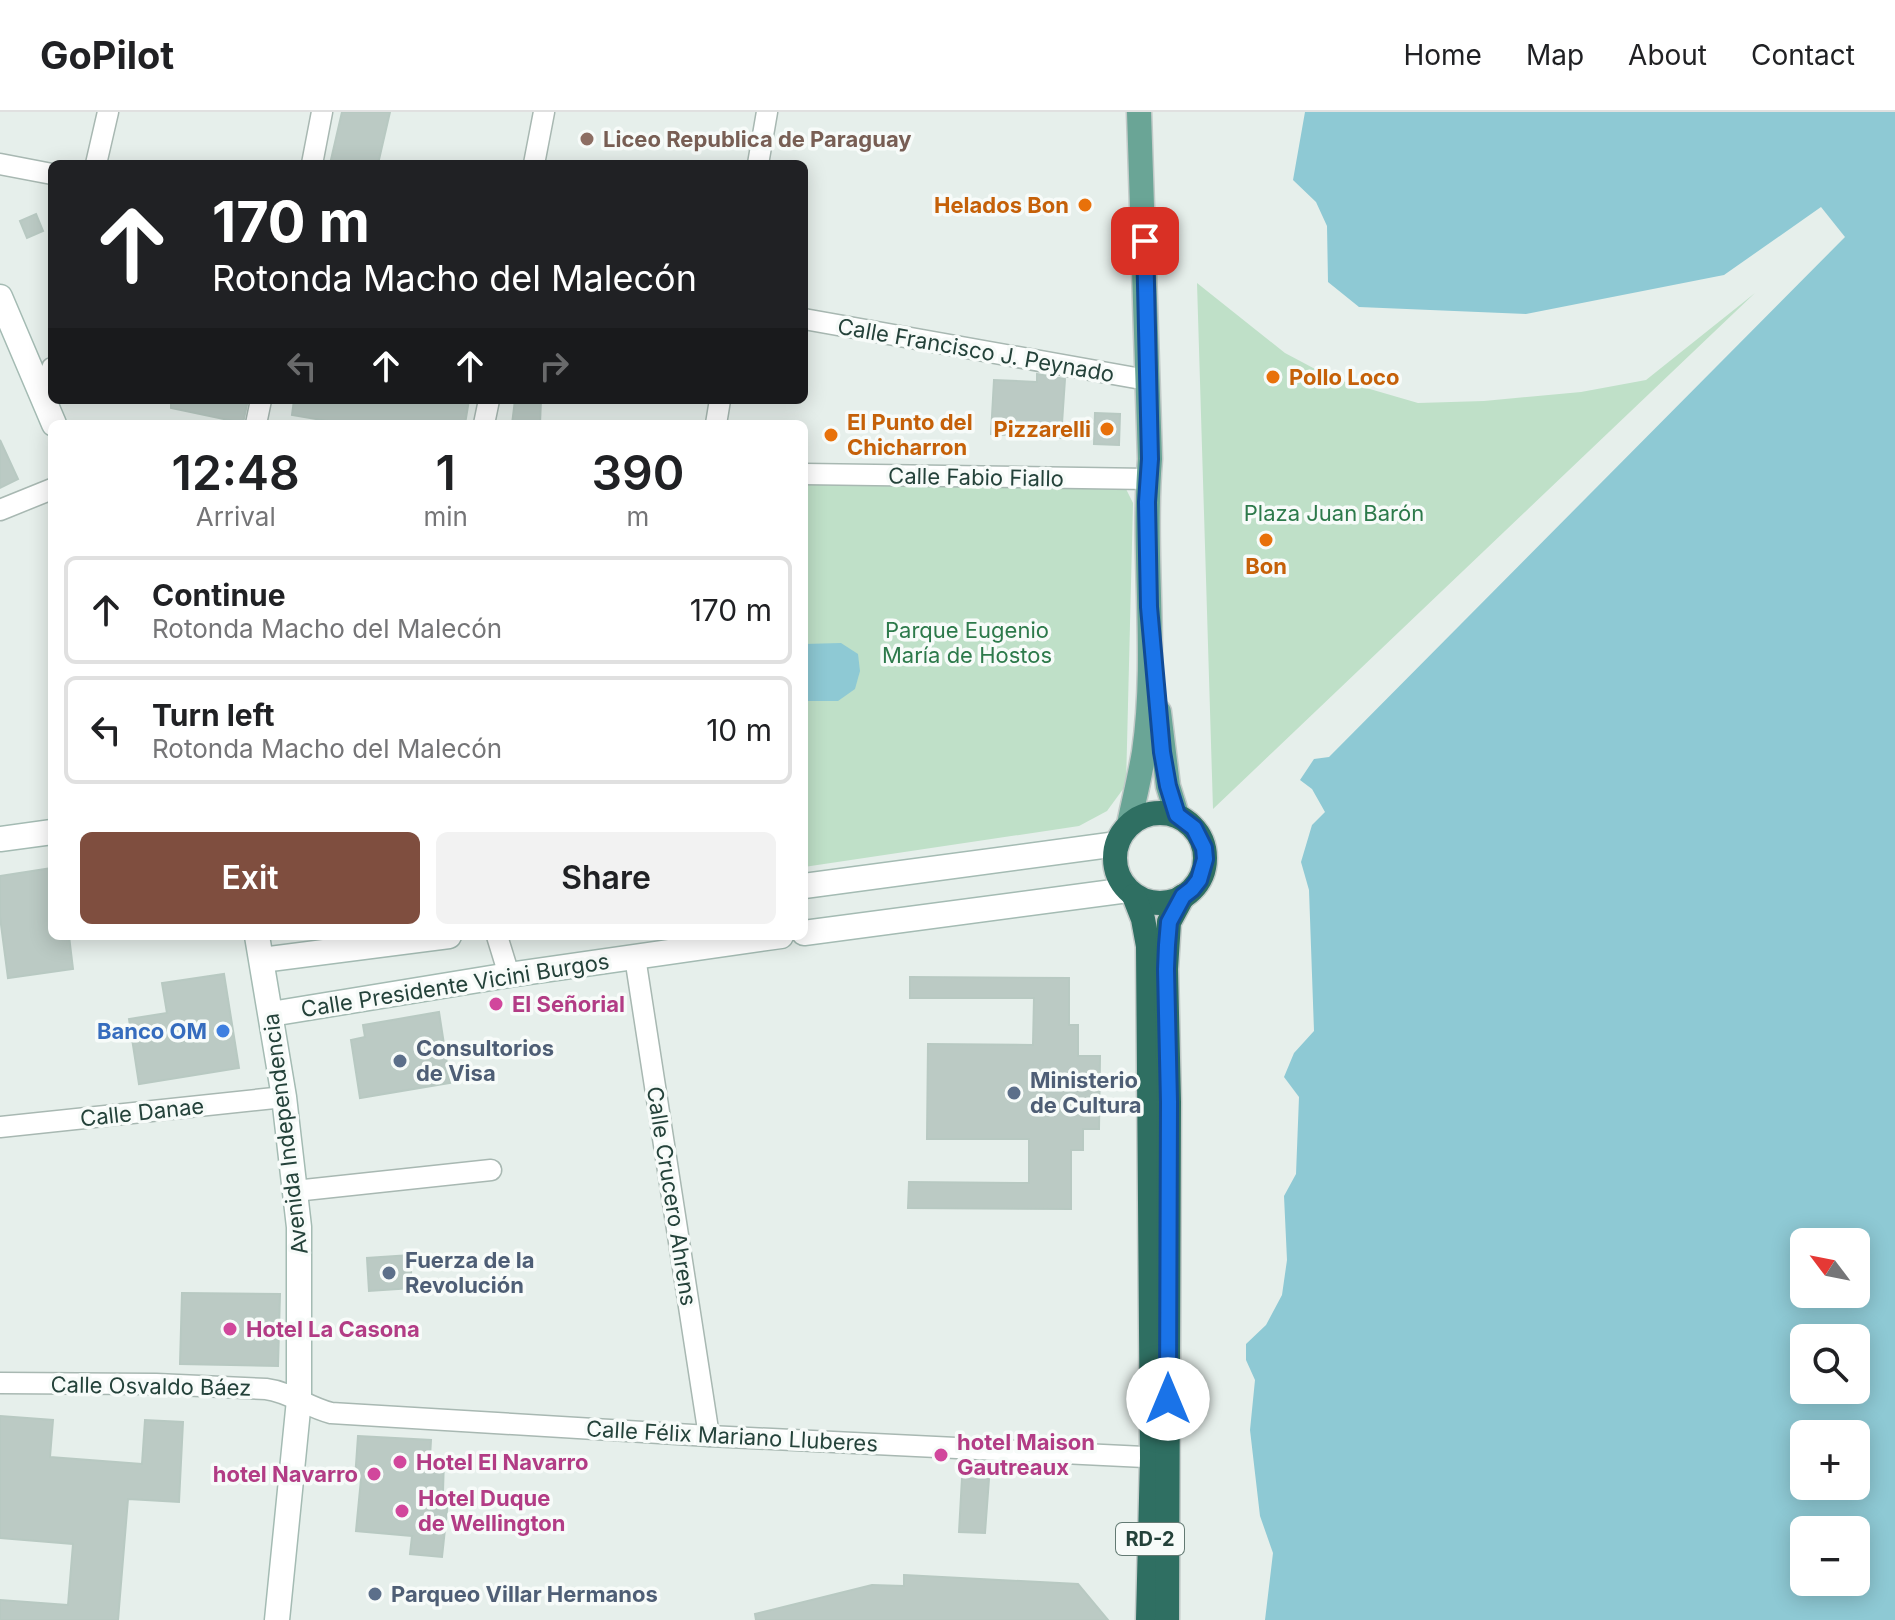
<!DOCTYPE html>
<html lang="en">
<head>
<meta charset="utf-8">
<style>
  :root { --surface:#fff; --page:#f2f2f2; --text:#202124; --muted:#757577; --line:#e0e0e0; --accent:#7f4e3f }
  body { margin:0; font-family:Inter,sans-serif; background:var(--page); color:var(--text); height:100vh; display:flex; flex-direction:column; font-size:30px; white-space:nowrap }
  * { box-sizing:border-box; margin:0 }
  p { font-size:26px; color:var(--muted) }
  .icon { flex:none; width:44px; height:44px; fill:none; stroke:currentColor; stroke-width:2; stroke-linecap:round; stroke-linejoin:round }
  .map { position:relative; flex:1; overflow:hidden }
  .sheet { position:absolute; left:48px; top:308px; width:760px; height:520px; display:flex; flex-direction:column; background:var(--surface); border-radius:12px; box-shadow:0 4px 20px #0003 }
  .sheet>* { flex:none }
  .banner { position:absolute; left:48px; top:48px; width:760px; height:244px; border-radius:12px; box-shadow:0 4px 20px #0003; background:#202124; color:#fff; overflow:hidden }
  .needle { width:52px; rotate:302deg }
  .fabs { position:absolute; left:1790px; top:1116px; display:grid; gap:16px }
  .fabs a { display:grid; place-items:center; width:80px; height:80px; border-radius:12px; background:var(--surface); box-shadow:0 4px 20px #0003; font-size:40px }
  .pin { position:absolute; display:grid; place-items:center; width:68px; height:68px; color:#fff; margin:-34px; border-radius:16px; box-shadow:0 4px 12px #0006 }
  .me { position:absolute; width:88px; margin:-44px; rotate:0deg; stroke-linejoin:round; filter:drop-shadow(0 0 6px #0008) }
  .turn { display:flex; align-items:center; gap:28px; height:168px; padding:0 32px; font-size:36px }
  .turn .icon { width:104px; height:104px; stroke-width:2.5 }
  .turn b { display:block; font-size:56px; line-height:68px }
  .lanes { display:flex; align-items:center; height:76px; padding:0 32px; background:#0003; justify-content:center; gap:40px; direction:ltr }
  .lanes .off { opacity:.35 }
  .eta { display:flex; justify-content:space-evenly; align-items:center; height:136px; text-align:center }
  .eta b { font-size:48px; font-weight:600; line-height:56px }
  .primary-button { display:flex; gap:16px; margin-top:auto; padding:16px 32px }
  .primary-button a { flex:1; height:92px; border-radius:12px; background:var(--accent); color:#fff; font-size:32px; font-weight:600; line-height:92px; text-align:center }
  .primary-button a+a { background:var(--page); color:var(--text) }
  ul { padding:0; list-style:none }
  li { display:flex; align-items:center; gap:24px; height:108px; margin:0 16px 12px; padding:0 16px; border:4px solid var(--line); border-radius:12px }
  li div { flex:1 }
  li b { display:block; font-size:30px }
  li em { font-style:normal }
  header { display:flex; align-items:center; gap:48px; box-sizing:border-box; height:112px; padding:0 40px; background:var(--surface); border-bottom:2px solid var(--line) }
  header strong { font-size:38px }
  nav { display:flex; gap:44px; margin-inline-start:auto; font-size:28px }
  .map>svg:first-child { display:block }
</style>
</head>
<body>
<header>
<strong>GoPilot</strong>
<nav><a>Home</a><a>Map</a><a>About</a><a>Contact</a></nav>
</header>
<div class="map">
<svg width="1895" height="1508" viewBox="0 0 1895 1508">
  <rect width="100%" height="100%" fill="#e6efeb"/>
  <g fill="#bfe0c8">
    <polygon points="1197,171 1285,241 1332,266 1418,291 1484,289 1581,280 1646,268 1755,181 1213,697"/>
    <polygon points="804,365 1126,377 1133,391 1126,673 1107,699 1079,714 804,755"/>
  </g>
  <g fill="#8ec9d4" fill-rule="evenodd">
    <path d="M1305 0H1895V1508H1265L1273 1441 1260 1404 1250 1318 1255 1268 1246 1248V1232L1266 1213 1282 1183 1287 1148 1284 1084 1296 1062 1299 985 1284 965 1294 941 1314 919 1309 778 1301 750 1312 713 1325 700 1312 677 1300 668 1314 647 1329 645 1845 125 1821 95 1724 163 1526 202 1359 195 1328 170 1327 114 1316 90 1293 68ZM1804 1130H1856V1182H1804ZM1804 1226H1856V1278H1804ZM1804 1322H1856V1374H1804ZM1804 1418H1856V1470H1804Z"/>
    <polygon points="841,531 858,542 860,559 855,577 838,589 804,589 804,532"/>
  </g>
  <g fill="#bbcac4" stroke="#b8c9c2" stroke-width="2">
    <polygon points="342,0 390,0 378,52 330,52"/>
    <polygon points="36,102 43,119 27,126 20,109"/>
    <polygon points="1037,262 1065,267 1061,326 991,322 994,268 1037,270"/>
    <polygon points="171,288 248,288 243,311 171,296"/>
    <polygon points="294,288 469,288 465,312 345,312 292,303"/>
    <polygon points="515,288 541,288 540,312 512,312"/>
    <polygon points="1095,301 1120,302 1119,333 1094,332"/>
    <polygon points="0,328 18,367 0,376"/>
    <polygon points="52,756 52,824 69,824 73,857 8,866 0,805 0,764"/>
    <polygon points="224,862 239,956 139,972 129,907 167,901 162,871"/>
    <polygon points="910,865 1069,866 1069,913 1078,913 1078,944 1100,944 1099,1017 1083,1017 1083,1038 1071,1038 1071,1097 908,1096 909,1070 1029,1071 1029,1027 927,1027 928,932 1033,933 1034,886 910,886"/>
    <polygon points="439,900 450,971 360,986 351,928 365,925 363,913"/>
    <polygon points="410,1143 412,1176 369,1179 367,1146"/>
    <polygon points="182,1181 280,1182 278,1254 180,1252"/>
    <polygon points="0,1304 53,1308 50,1345 142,1352 145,1308 183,1310 179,1390 128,1387 118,1508 0,1508 0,1488 68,1493 73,1432 0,1426"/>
    <polygon points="358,1324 431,1328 430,1345 444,1346 443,1380 449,1380 442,1445 410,1442 412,1424 356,1419 361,1367 355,1367"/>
    <polygon points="962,1366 989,1367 985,1421 959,1420"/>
    <polygon points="904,1463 1078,1472 1108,1508 756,1508 755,1502 872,1473 904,1474"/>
  </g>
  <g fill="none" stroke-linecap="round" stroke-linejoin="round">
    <defs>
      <g id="street">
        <polyline points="0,52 52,62"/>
        <polyline points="96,52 108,0"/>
        <polyline points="312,52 322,0"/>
        <polyline points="534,52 544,0"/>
        <polyline points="758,52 767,0"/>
        <polyline points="804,207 1147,268"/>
        <polyline points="45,289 52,256"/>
        <polyline points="256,312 261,288"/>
        <polyline points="484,312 489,288"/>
        <polyline points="716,312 720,288"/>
        <polyline points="804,362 1148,367"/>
        <polyline points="0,398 52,377"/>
        <polyline points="497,824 509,863"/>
        <polyline points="635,845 709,1324"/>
        <polyline points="0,1015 284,985"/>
        <polyline points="295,1079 491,1058"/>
        <path d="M0 1271 156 1272 266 1277C290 1280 307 1295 331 1301L709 1324 1165 1346"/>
      </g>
      <g id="secondary">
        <polyline points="0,185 54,312"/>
        <polyline points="0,727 52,720"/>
        <polyline points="804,774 1117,732"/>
        <polyline points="804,821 1128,778"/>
        <polyline points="257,824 284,985 299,1115 299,1288 277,1508"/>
        <polyline points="262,848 449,824"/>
        <polyline points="271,902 509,863 781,824"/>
      </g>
      <g id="primary">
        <polyline points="1159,600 1168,674 1177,703"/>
        <path d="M1129 712C1134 688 1140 664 1144 640 1158 543 1142 444 1150 347L1139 0"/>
      </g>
      <g id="highway">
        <circle cx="1160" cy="746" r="45"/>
        <polyline points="1134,784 1143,807 1148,834 1152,1346 1148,1508"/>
        <polyline points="1167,1508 1169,990 1166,857 1169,810 1183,784"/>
      </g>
    </defs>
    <use href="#street" stroke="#a8b8b2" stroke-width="23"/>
    <use href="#secondary" stroke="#a4bbb3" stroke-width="27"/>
    <use href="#primary" stroke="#c2cac8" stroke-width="27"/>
    <use href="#highway" stroke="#c2cac8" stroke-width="27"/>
    <use href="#street" stroke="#fff" stroke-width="20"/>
    <use href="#secondary" stroke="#fff" stroke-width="24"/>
    <use href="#primary" stroke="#6aa596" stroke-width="24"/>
    <use href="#highway" stroke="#2f6f62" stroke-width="24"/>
  </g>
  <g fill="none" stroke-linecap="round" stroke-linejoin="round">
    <defs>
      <polyline id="route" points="1145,129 1150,347 1147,390 1149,495 1162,640 1168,674 1177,703 1194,716 1204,736 1205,747 1199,768 1192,777 1183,784 1169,810 1167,833 1166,857 1169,990 1168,1287"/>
    </defs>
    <use href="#route" stroke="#114b97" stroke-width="20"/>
    <use href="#route" stroke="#1a73e8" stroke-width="14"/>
  </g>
  <circle fill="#8d6e63" stroke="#f7fbf9" stroke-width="3" cx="587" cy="27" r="8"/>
  <g fill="#e8710a" stroke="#f7fbf9" stroke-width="3">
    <circle cx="1085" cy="93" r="8"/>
    <circle cx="1273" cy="265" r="8"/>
    <circle cx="1107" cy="317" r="8"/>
    <circle cx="831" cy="323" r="8"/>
    <circle cx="1266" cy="428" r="8"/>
  </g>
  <g fill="#d1479c" stroke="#f7fbf9" stroke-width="3">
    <circle cx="496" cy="892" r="8"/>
    <circle cx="230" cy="1217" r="8"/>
    <circle cx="941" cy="1343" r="8"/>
    <circle cx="400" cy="1350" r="8"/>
    <circle cx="374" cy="1362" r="8"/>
    <circle cx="402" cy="1399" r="8"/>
  </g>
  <circle fill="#3f7fe0" stroke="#f7fbf9" stroke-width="3" cx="223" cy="919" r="8"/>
  <g fill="#5c6f8a" stroke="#f7fbf9" stroke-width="3">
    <circle cx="400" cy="949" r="8"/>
    <circle cx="1014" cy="981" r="8"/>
    <circle cx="389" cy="1161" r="8"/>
    <circle cx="375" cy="1482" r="8"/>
  </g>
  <g text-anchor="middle" stroke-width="7" stroke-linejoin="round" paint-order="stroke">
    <rect fill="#f7fbf9" stroke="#637a73" stroke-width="2" x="1116" y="1411" width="68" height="32" rx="6"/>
    <g font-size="20" font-weight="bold" fill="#24423a">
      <text x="1150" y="1434">RD-2</text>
    </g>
    <g font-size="22" font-weight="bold" fill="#785e54" stroke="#f7fbf9" text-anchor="start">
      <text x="603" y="35">Liceo Republica de Paraguay</text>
    </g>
    <g font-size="22" font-weight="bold" fill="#c56008" stroke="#f7fbf9" text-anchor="end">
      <text x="1069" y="101">Helados Bon</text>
      <text x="1289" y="273" text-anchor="start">Pollo Loco</text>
      <text x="847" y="318" text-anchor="start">El Punto del<tspan x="847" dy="25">Chicharron</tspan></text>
      <text x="1091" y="325">Pizzarelli</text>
      <text x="1266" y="462" text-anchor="middle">Bon</text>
    </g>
    <g font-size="22" fill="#24423a" stroke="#f7fbf9">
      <text transform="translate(976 238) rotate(10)" y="8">Calle Francisco J. Peynado</text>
      <text transform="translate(976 365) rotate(1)" y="8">Calle Fabio Fiallo</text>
      <text transform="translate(455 873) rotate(-9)" y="8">Calle Presidente Vicini Burgos</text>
      <text transform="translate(142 1000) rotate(-6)" y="8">Calle Danae</text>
      <text transform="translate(285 1022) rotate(-97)" y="8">Avenida Independencia</text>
      <text transform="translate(672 1084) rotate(81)" y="8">Calle Crucero Ahrens</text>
      <text transform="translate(151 1274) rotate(1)" y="8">Calle Osvaldo Báez</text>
      <text transform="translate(732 1324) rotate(3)" y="8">Calle Félix Mariano Lluberes</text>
    </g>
    <g font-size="22" fill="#2d7a4b" stroke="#f7fbf9">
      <text x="1334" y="409">Plaza Juan Barón</text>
      <text x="967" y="526">Parque Eugenio<tspan x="967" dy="25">María de Hostos</tspan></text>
    </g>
    <g font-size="22" font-weight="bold" fill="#b23c85" stroke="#f7fbf9" text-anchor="start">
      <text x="512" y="900">El Señorial</text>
      <text x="246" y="1225">Hotel La Casona</text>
      <text x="957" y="1338">hotel Maison<tspan x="957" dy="25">Gautreaux</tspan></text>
      <text x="416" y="1358">Hotel El Navarro</text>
      <text x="358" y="1370" text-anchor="end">hotel Navarro</text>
      <text x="418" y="1394">Hotel Duque<tspan x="418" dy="25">de Wellington</tspan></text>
    </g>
    <g font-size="22" font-weight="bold" fill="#366cbe" stroke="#f7fbf9" text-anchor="end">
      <text x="207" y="927">Banco OM</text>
    </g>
    <g font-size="22" font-weight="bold" fill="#4e5e75" stroke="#f7fbf9" text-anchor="start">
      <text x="416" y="944">Consultorios<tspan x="416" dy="25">de Visa</tspan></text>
      <text x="1030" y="976">Ministerio<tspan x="1030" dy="25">de Cultura</tspan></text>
      <text x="405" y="1156">Fuerza de la<tspan x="405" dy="25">Revolución</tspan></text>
      <text x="391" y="1490">Parqueo Villar Hermanos</text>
    </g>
  </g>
</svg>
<div class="fabs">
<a><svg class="needle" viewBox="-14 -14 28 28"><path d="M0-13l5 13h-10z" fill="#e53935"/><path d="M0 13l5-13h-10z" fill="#757577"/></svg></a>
<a><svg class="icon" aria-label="search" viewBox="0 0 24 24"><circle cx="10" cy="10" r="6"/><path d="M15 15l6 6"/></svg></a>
<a>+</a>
<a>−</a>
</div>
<div class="pin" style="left:1145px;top:129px;background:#d93025"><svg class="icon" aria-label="arrive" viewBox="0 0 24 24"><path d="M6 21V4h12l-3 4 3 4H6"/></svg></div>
<svg class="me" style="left:1168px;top:1287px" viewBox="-20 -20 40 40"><circle r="19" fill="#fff"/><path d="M0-13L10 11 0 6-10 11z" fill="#1a73e8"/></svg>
<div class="banner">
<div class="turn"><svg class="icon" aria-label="ahead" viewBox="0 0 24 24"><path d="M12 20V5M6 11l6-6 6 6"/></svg><div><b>170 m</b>Rotonda Macho del Malecón</div></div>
<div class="lanes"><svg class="icon off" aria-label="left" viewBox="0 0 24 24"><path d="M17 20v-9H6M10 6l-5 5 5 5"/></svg><svg class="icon" aria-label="ahead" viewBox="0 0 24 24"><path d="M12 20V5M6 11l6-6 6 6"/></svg><svg class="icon" aria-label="ahead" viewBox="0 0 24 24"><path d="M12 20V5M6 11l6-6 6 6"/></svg><svg class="icon off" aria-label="right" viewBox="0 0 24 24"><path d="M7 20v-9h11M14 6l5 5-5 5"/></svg></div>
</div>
<section class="sheet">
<div class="eta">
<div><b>12:48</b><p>Arrival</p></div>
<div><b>1</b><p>min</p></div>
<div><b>390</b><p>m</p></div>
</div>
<ul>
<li><svg class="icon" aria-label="ahead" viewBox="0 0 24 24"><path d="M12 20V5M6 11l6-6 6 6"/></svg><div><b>Continue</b><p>Rotonda Macho del Malecón</p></div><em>170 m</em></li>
<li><svg class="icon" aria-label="left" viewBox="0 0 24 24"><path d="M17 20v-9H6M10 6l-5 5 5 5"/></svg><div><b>Turn left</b><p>Rotonda Macho del Malecón</p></div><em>10 m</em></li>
</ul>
<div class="primary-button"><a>Exit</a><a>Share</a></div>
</section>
</div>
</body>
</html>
